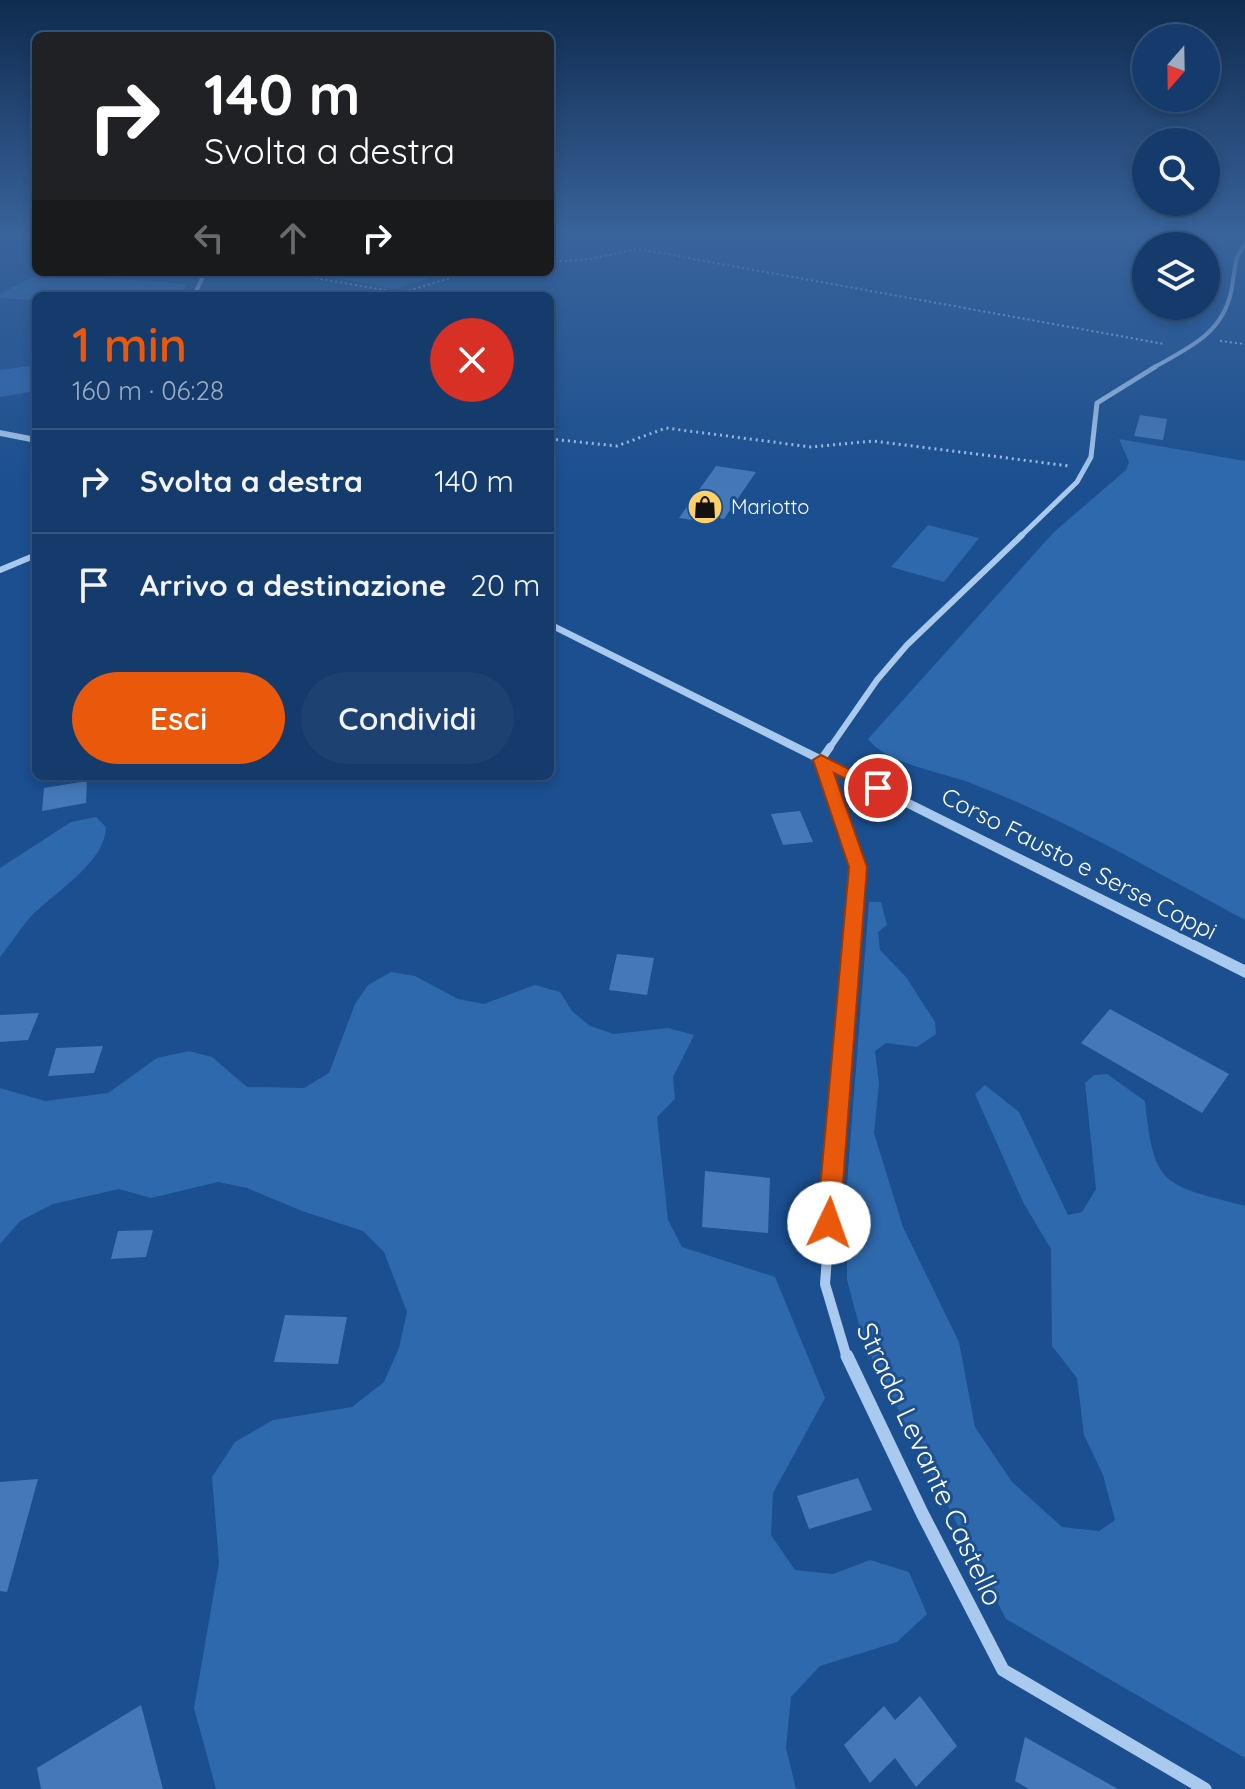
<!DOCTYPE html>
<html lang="it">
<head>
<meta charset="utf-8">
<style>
  :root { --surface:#143b6b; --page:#1d4271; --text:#f1f3f6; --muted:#9dadc1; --line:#33557e; --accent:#ea580c }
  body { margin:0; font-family:Quicksand,sans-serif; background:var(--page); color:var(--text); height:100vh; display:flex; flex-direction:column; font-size:30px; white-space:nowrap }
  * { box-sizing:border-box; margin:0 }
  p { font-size:26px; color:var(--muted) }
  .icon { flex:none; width:44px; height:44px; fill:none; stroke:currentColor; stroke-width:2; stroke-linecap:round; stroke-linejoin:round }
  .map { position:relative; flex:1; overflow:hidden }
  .details { position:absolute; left:32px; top:292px; width:522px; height:488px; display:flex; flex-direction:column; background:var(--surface); border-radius:12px; box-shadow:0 4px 12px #0003,0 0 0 2px var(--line) }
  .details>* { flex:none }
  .hud { position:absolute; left:32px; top:32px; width:522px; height:244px; border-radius:12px; box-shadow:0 4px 12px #0003,0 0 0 2px var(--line); background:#202124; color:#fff; overflow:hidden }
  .needle { width:52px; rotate:200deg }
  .fabs { position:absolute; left:1132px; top:24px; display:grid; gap:16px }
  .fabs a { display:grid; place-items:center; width:88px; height:88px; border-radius:50%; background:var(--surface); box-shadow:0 4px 12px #0003,0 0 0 2px var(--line); font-size:40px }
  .pin { position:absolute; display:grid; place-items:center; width:68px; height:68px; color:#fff; margin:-34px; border:4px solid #fff; border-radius:50%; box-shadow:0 2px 8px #0007 }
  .me { position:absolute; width:88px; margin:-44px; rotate:3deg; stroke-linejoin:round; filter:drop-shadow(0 0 6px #0008) }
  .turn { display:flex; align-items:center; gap:28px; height:168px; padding:0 40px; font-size:36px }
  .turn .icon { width:104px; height:104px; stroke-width:2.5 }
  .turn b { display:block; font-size:56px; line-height:68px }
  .lanes { display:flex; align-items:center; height:76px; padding:0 40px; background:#0003; justify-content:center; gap:40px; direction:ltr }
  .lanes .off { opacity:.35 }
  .round { display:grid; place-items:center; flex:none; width:84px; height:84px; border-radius:42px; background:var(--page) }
  .headline { display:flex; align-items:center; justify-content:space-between; height:136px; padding:0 40px }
  h1 { font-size:48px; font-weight:600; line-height:60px; color:var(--accent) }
  .button { display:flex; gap:16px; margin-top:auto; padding:16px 40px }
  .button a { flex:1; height:92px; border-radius:48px; background:var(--accent); color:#fff; font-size:32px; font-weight:600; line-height:92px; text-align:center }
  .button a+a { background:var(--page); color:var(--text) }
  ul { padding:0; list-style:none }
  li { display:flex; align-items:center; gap:24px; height:104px; padding:0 40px; border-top:2px solid var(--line) }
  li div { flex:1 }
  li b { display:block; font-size:30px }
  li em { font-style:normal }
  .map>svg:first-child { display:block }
</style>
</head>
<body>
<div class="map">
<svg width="1245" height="1789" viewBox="0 0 1245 1789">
  <rect width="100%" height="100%" fill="#1b4f8f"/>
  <g fill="#2e69ad">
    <polygon points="42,272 53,274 187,284 180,296 36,296 36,300 0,298 0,294"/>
    <polygon points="301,272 449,272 395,289"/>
    <polygon points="30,366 36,371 36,391 0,397 0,370"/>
    <path d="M1119 439 1245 461V920C1155 872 1068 820 973 784 943 772 886 764 868 739L1054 532 1126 470 1129 462Z"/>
    <polygon points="928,525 979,538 944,582 891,567"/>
    <path d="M96 817 106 827C105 865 50 894 27 921 17 933 9 946 0 957V868L71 822Z"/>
    <path d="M869 902H881L887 925 878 932 880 950 906 977 935 1022 936 1034 917 1047 886 1043 875 1051 879 1084 874 1133 903 1227 959 1342 975 1427 1012 1482 1062 1527 1099 1531 1115 1520 1103 1475 1084 1435 1077 1378 1052 1346 1051 1249 1024 1204 975 1094 985 1085 1019 1112 1068 1215 1082 1212 1096 1189 1085 1083 1094 1075 1107 1074 1145 1101C1154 1189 1164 1184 1245 1206V1758L1006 1619 864 1343 847 1280V1184Z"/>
    <polygon points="391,972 415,976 458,999 484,1004 535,985 560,992 572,1011 590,1026 614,1034 668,1028 694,1035 673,1077 675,1099 657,1117 668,1220 682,1247 775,1277 825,1398 773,1493 771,1535 795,1570 833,1574 870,1560 909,1572 927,1614 897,1642 820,1666 791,1697 786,1748 796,1789 216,1789 194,1708 219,1563 212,1477 235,1442 273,1420 352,1407 384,1382 399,1348 407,1312 384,1252 363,1231 302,1211 247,1188 218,1182 151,1198 119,1189 53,1204 20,1221 0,1244 0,1088 45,1101 108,1093 157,1058 189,1051 212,1057 247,1087 304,1088 329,1073 355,1004 368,985"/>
  </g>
  <g fill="#4478b7">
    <polygon points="1140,415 1167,419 1163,440 1134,436"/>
    <polygon points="716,466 756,472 724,519 710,516 706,522 679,518"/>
    <polygon points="87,781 86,803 42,811 44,788"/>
    <polygon points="800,811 813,842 783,845 771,814"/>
    <polygon points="617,954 654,958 647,995 609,990"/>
    <polygon points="1110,1009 1229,1074 1202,1113 1081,1043"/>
    <polygon points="39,1013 28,1040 0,1042 0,1015"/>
    <polygon points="103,1046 94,1073 48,1076 56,1048"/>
    <polygon points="705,1171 770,1178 768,1233 702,1227"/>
    <polygon points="153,1230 146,1257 111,1259 118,1231"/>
    <polygon points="285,1315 347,1317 338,1364 274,1362"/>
    <polygon points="858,1478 872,1510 809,1529 797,1496"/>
    <polygon points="38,1479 7,1592 0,1591 0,1482"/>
    <polygon points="920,1696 957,1746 916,1787 895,1758 870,1783 844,1745 884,1706 895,1720"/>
    <polygon points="141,1705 163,1789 41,1789 37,1768"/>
    <polygon points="1025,1737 1118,1789 1029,1789 1015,1781"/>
  </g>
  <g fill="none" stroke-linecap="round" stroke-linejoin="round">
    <g stroke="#a9c9ee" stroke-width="2" stroke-dasharray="2 3" stroke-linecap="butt">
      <polyline points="550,262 590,259 638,249 1164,344"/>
      <polyline points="281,272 401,293 470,272"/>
      <polyline points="1220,341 1245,344"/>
    </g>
    <polyline stroke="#a9c9ee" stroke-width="3" stroke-dasharray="2 4" stroke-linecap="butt" points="550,439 617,446 666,428 811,447 873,441 1070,466"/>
    <g stroke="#a9c9ee" stroke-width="4">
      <polyline points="194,296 205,272"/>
      <path d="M1151 369C1186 349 1222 335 1231 292 1235 275 1233 258 1245 244"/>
    </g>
    <polyline stroke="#a9c9ee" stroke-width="5" points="1020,537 1077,482 1091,457 1097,403 1155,367"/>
    <g stroke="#a9c9ee" stroke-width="6">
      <polyline points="0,570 36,555"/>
      <polyline points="829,749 877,680 907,645 1022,535"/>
    </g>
    <polyline stroke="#a9c9ee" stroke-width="8" points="830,747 821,760 858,867 845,1017"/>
    <polyline stroke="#a9c9ee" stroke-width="10" points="845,1015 825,1284 847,1358"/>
    <polyline stroke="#a9c9ee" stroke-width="13" points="847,1356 922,1513 1003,1670 1205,1789"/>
    <g fill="#a9c9ee" fill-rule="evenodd">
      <polygon points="0,430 36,437 36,443 0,436"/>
      <polygon points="550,621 1245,965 1245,978 550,628"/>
    </g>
  </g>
  <linearGradient id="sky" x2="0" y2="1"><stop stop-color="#0f2b4f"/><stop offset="0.48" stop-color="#39639b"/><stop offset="1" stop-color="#39639b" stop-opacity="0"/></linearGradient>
  <rect width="1245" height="487" fill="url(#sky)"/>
  <polygon fill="#ea580c" stroke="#983908" stroke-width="2" points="821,755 886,788 884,792 872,792 834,773 867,867 840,1223 837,1231 829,1234 821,1231 817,1223 849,867 813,760"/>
  <defs>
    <symbol id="shop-disc" viewBox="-11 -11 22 22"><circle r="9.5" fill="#ffd166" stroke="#1b4f8f"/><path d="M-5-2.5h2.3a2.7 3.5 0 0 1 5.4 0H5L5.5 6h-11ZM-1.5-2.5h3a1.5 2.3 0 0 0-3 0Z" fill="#111"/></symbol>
  </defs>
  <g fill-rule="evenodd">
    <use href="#shop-disc" x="685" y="487" width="40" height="40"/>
  </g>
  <g text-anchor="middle" stroke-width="6" stroke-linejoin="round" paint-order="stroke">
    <g font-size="20" fill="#fff" stroke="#1b4f8f" text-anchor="start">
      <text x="731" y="514">Mariotto</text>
    </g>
    <g font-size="24" fill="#fff" stroke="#1b4f8f">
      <text transform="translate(1079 864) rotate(27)" y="8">Corso Fausto e Serse Coppi</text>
    </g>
    <g font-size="28" fill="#fff" stroke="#1b4f8f">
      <text transform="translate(930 1464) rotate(65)" y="10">Strada Levante Castello</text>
    </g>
  </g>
</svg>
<div class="fabs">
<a><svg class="needle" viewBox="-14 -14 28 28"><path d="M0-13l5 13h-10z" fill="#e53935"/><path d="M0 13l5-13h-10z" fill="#9dadc1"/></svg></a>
<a><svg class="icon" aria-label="search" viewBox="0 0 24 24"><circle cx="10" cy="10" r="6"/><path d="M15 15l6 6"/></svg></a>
<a><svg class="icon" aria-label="layers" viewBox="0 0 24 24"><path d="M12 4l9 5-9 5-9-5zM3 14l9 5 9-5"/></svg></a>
</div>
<div class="pin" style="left:878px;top:788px;background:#d93025"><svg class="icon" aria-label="arrive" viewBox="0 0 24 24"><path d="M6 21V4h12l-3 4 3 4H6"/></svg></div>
<svg class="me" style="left:829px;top:1223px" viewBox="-20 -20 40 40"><circle r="19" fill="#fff"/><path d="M0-13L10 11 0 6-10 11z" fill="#ea580c"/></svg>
<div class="hud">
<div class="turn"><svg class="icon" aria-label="right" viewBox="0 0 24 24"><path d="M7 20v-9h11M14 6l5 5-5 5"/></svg><div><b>140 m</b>Svolta a destra</div></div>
<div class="lanes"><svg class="icon off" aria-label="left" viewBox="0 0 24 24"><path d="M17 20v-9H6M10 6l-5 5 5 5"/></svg><svg class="icon off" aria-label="ahead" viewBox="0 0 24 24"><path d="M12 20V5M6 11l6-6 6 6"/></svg><svg class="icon" aria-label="right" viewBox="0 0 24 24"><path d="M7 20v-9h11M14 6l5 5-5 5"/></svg></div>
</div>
<section class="details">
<div class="headline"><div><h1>1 min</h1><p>160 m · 06:28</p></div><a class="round" style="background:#d93025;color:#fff"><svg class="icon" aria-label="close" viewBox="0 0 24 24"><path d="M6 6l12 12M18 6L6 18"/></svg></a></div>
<ul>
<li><svg class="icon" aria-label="right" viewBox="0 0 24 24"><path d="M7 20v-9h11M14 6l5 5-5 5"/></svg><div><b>Svolta a destra</b></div><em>140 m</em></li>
<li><svg class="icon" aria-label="arrive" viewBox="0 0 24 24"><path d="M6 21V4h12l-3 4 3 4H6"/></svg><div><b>Arrivo a destinazione</b></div><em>20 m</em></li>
</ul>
<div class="button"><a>Esci</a><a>Condividi</a></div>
</section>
</div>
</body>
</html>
